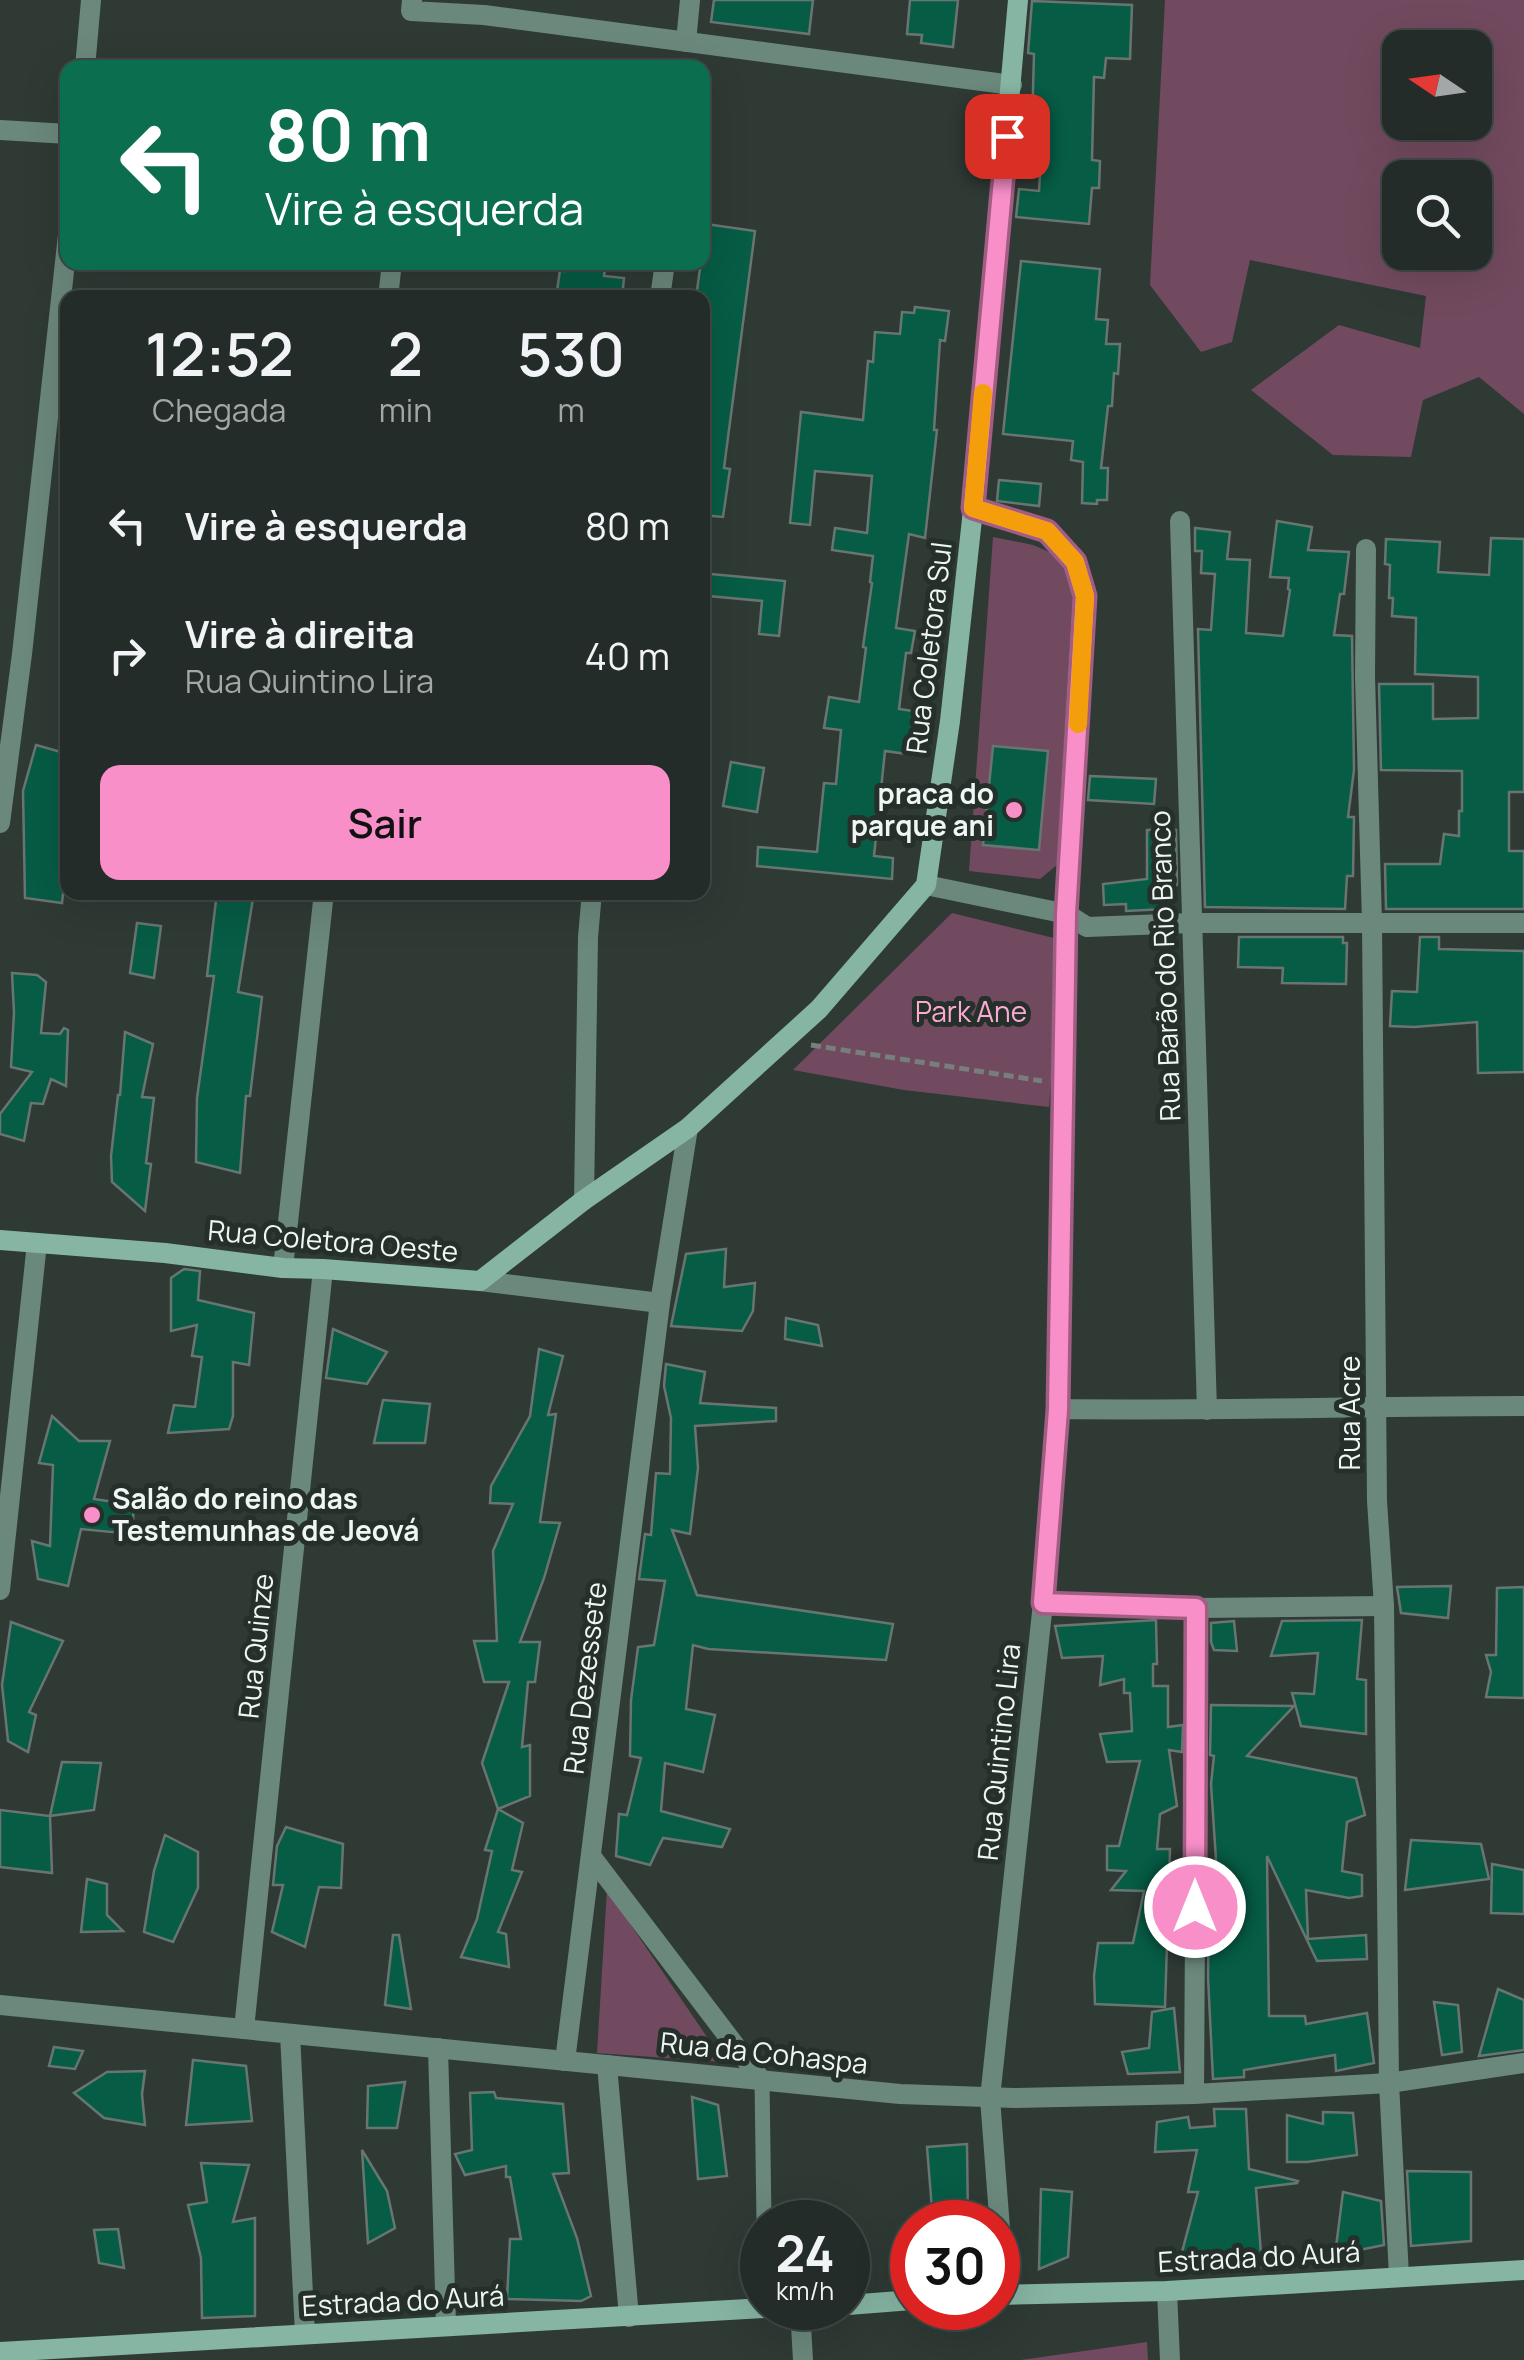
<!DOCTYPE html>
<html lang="pt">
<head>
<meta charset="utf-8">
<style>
  :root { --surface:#232c28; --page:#2f3834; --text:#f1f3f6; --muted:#a3a7a8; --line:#404845; --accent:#f98fc9 }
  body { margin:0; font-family:Manrope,sans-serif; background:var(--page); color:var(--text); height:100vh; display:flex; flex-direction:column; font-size:38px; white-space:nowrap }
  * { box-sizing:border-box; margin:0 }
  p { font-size:32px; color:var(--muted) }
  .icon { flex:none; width:55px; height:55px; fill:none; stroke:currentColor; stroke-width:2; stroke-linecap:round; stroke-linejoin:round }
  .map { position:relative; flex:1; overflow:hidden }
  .sheet { position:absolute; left:60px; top:290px; width:650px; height:610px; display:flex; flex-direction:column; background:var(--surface); border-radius:20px; box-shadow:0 10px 40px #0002,0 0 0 2px var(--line) }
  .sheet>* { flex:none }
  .guide { position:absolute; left:60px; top:60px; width:650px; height:210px; border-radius:20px; box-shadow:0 10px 40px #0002,0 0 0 2px var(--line); background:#0b6e4f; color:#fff; overflow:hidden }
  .needle { width:65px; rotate:283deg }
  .tools { position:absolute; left:1382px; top:30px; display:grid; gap:20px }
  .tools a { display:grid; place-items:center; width:110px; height:110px; border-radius:20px; background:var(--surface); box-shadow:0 10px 40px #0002,0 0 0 2px var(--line); font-size:50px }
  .speed { position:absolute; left:740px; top:2200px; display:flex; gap:20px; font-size:50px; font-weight:700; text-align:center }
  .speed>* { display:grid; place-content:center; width:130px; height:130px; border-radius:50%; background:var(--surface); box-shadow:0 10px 40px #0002,0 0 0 2px var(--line); line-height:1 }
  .speed small { font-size:25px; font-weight:400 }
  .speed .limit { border:15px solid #d22; background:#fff; color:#111 }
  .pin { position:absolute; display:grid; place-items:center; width:85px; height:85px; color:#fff; margin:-42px; border-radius:20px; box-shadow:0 5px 15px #0006 }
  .me { position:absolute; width:110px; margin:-55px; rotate:0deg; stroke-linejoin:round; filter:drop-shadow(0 0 8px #0008) }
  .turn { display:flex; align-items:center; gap:35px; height:210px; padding:0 40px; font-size:45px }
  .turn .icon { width:130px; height:130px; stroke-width:2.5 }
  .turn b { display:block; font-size:70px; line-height:85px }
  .eta { display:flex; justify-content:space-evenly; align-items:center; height:170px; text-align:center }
  .eta b { font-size:60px; font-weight:600; line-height:70px }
  .cta { display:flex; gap:20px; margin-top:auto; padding:20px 40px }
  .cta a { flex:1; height:115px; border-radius:20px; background:var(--accent); color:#111; font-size:40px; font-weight:600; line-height:115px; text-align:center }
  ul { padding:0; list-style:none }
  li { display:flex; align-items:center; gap:30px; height:130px; padding:0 40px }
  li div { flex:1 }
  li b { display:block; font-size:38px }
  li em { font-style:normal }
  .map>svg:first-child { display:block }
</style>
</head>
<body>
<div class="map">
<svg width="1524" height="2360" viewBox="0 0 1524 2360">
  <rect width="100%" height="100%" fill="#2f3a35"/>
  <g fill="#724a5f" fill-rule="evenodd">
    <path d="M1165 0H1524V414L1479 377 1423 400 1411 457 1333 455 1251 390 1339 325 1420 348 1426 296 1250 260 1232 342 1201 352 1150 285ZM1400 48H1475V122H1400ZM1400 178H1475V252H1400Z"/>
    <polygon points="993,537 1033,545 1061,557 1073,587 1057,865 1040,879 969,871"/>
    <polygon points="952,913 1062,940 1049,1107 904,1090 793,1070"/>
    <polygon points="607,1890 724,2062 597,2053"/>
    <polygon points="1147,2342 1148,2360 1021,2360"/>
  </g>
  <g fill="#065c45" stroke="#697570" stroke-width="2.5">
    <polygon points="714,0 813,0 809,34 711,22"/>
    <polygon points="910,0 958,0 953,47 921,43 922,35 907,34"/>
    <polygon points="1032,1 1132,5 1130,59 1106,58 1104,78 1094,77 1092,160 1100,161 1099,188 1092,188 1089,224 1016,217 1019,189 1039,191 1043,127 1032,127 1034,54 1028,53"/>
    <polygon points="706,224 755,231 724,468 730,469 723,517 702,515 702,298 696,298"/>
    <polygon points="1021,261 1100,269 1096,319 1108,320 1106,344 1120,344 1118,374 1114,373 1112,406 1108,406 1101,468 1108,468 1107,500 1097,500 1097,504 1082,503 1083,462 1071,460 1073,441 1003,434"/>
    <polygon points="566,262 606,262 604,276 624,278 622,298 556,298 560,270 564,271"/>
    <polygon points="915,307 949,311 945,341 940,340 934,430 937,430 925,538 909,534 896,628 915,631 911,653 906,653 899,709 920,712 914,755 885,751 874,856 893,858 892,879 757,866 758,847 817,852 824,783 836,784 841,730 824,728 829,697 859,702 866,648 863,647 872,583 870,582 873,556 832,550 835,528 867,533 872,476 815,471 810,525 790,523 801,412 863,420 868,361 873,362 875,332 900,334 902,312 914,313"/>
    <polygon points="999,480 1041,484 1039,506 997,501"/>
    <polygon points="1277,521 1312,527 1308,550 1349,552 1344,594 1340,594 1334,635 1352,636 1354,770 1348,817 1354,817 1353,876 1347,876 1345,909 1205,907 1198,629 1211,630 1215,574 1201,573 1202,551 1195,551 1195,528 1230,532 1227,559 1250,560 1246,633 1283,636 1290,590 1288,589 1289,578 1270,577"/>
    <polygon points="1491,538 1524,539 1524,792 1509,792 1509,851 1524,851 1524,909 1386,909 1385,864 1440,864 1444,834 1459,836 1459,811 1462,811 1462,771 1381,770 1379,684 1433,684 1433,719 1478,718 1478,677 1415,674 1416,618 1392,616 1393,598 1389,598 1390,565 1385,564 1386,539 1440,542 1438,572 1489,575"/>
    <polygon points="711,574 785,581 779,636 759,634 762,601 709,596"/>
    <polygon points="36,745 68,754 68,850 62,903 25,898 23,791"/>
    <polygon points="993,746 1048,751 1039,850 983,845"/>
    <polygon points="731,762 764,768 757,812 723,806"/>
    <polygon points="1090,776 1156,779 1154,804 1088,800"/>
    <polygon points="1147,830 1176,830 1177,884 1165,909 1126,911 1126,904 1104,905 1103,884 1147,879"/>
    <polygon points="217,892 254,892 238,992 262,997 250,1096 246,1096 240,1173 196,1162 197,1098 214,976 207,976"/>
    <polygon points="137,923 161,926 154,978 130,973"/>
    <polygon points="1239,937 1343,937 1343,943 1347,943 1346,984 1282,983 1283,968 1238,967"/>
    <polygon points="1420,937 1439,937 1439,949 1524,951 1524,1072 1478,1073 1477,1022 1414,1027 1390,1026 1392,991 1417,992"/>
    <polygon points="12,973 37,975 46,982 41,1033 60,1034 64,1028 68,1030 66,1086 51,1079 43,1104 31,1103 24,1141 0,1134 0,1114 32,1072 11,1067 14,1013"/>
    <polygon points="125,1032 153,1044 142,1097 154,1098 146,1163 151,1164 145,1211 112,1182 111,1156 118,1095 120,1095"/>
    <polygon points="726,1249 724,1287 755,1283 753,1311 742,1331 671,1326 686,1254"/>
    <polygon points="184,1269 200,1271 198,1300 254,1313 249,1365 233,1362 233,1416 229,1429 168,1433 174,1405 195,1407 202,1357 192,1356 197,1325 171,1331 171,1278"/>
    <polygon points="786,1318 818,1325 822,1346 785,1339"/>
    <polygon points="333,1329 387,1352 367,1384 326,1378"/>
    <polygon points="539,1349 563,1356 548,1415 556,1414 540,1522 560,1523 544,1578 520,1642 540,1642 535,1682 528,1682 522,1747 530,1745 530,1796 498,1809 482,1763 509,1682 484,1682 474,1641 497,1641 493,1551 513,1504 490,1503 491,1486 530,1416"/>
    <polygon points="666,1364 705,1372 700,1403 776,1408 776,1421 695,1426 698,1468 690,1534 672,1530 697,1595 893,1624 886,1660 708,1649 693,1645 686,1709 715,1715 703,1772 665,1763 661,1811 730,1829 722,1847 663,1838 650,1865 616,1856 619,1814 627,1815 641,1758 630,1756 631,1700 638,1647 654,1645 665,1581 639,1579 645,1534 651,1535 656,1473 670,1474 671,1418 664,1386"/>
    <polygon points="383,1400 430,1404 425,1443 374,1443"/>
    <polygon points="52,1416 79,1441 110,1441 94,1499 134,1505 132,1534 81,1529 68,1586 38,1579 32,1541 50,1546 53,1465 39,1463"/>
    <polygon points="1451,1586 1448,1618 1401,1613 1397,1587"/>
    <polygon points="1524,1587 1524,1698 1486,1697 1491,1672 1486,1655 1496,1655 1497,1588"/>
    <polygon points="1156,1620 1157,1664 1153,1664 1153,1686 1168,1686 1168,1727 1183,1725 1182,1752 1169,1750 1177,1806 1160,1814 1157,1849 1170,1849 1165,2007 1095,2004 1094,1976 1098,1943 1133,1943 1144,1891 1111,1890 1126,1871 1107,1870 1107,1846 1119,1846 1140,1761 1107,1762 1100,1734 1132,1731 1130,1693 1124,1693 1124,1679 1100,1685 1103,1656 1062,1658 1055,1626"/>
    <polygon points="1362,1620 1357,1679 1366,1680 1366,1734 1301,1726 1292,1693 1314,1694 1318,1653 1271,1656 1282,1621"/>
    <polygon points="1234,1621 1237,1651 1214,1650 1211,1642 1211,1623"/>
    <polygon points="11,1622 63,1641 29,1712 36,1715 28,1752 8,1741 2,1685"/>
    <polygon points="1211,1705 1294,1706 1247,1756 1356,1778 1365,1815 1347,1822 1342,1871 1362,1875 1362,1896 1349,1898 1306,1890 1308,1939 1366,1935 1367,1959 1317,1961 1267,1856 1269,2016 1305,2016 1306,2024 1367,2013 1374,2063 1336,2071 1335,2055 1244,2070 1244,2077 1213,2079 1208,1977 1209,1904 1219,1905 1211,1784 1214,1756 1210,1755"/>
    <polygon points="62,1762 101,1763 94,1810 50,1816"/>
    <polygon points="498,1809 523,1823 512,1870 522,1872 498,1932 506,1934 509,1967 461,1957 477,1919 492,1851 485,1850"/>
    <polygon points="0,1810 50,1816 52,1873 0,1867"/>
    <polygon points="286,1827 343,1844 341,1888 319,1887 305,1947 272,1932 283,1885 273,1885 277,1846"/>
    <polygon points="165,1835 198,1852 198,1888 173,1942 144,1932 154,1871"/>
    <polygon points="1411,1840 1481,1844 1489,1879 1405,1890"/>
    <polygon points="1492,1864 1524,1870 1524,1914 1491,1913"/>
    <polygon points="87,1879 107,1884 107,1915 123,1931 81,1932"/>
    <polygon points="393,1935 399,1935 411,2009 385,2005"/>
    <polygon points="1498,1989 1524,2000 1524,2050 1479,2056"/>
    <polygon points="1434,2002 1458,2005 1462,2052 1442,2055"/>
    <polygon points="1174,2008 1180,2072 1128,2074 1122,2052 1149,2048 1152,2012"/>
    <polygon points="54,2047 83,2051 75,2069 49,2066"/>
    <polygon points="193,2060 246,2066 252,2121 186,2125"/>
    <polygon points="145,2071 142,2094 145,2125 104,2118 74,2093 107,2072"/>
    <polygon points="405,2082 397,2128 367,2128 368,2086"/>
    <polygon points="494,2092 496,2098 563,2104 569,2173 553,2174 577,2238 591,2296 581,2301 507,2299 510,2239 521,2239 510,2177 506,2177 506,2166 465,2175 455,2154 472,2150 470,2093"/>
    <polygon points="692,2097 718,2105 727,2176 698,2179"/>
    <polygon points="1214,2109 1246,2109 1249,2169 1298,2181 1297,2183 1256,2188 1262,2267 1178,2267 1198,2192 1188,2192 1197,2150 1155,2152 1157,2122 1188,2117 1190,2128 1215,2126"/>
    <polygon points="1323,2112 1353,2113 1357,2155 1307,2162 1287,2162 1287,2115 1323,2124"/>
    <polygon points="967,2144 968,2222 933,2222 927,2147"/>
    <polygon points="362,2150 387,2191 395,2228 368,2243"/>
    <polygon points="201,2163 249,2165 233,2222 255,2218 255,2316 202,2318 201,2258 188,2205 207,2202"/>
    <polygon points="1407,2171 1471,2172 1471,2241 1411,2246"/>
    <polygon points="1041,2189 1072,2192 1068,2257 1039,2269"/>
    <polygon points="1343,2192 1381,2201 1384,2245 1335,2255"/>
    <polygon points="118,2229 124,2268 99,2263 94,2230"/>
  </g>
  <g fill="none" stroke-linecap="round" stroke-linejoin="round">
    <polyline stroke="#767f7b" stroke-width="5" stroke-dasharray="10 5" stroke-linecap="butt" points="811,1045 1042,1081"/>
    <polyline stroke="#6b887c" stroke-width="15" points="762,2081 764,2222"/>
    <g stroke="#6b887c" stroke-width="20">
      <polyline points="412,0 411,11 484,15 1012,85"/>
      <polyline points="686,42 690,0"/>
      <polyline points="85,68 91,0"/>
      <polyline points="0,130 68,134"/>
      <polyline points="388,298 392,262"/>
      <polyline points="660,298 665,262"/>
      <polyline points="973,508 1047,531 1075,562 1085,596 1067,914 1058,1409 1043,1603 990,2098 1005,2294"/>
      <polyline points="1180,521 1207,1410"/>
      <polyline points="1366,549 1365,676 1372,923 1377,1501 1384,1606 1389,2083 1399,2276"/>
      <polyline points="0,823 22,654 68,235"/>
      <polyline points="926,885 1067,914 1087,927 1191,923 1524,923"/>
      <polyline points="584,1200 588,937 592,892"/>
      <polyline points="283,1268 324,892"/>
      <polyline points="480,1281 660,1303"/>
      <path d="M1058 1409C1213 1411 1369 1406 1524 1406"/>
      <polyline points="0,1590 37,1243"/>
      <polyline points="1043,1603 1197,1608 1384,1606"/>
      <polyline points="591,1856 762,2081"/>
      <polyline points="0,2005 900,2094 1014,2098 1194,2094 1389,2083 1524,2063"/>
      <polyline points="244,2029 323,1269"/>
      <polyline points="290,2034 305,2334"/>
      <polyline points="438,2048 446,2326"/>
      <polyline points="565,2061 660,1303 688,1128"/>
      <polyline points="607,2065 629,2317"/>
      <polyline points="1194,2094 1197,1608"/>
      <polyline points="1167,2291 1170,2360"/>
      <polyline points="800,2308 803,2360"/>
    </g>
    <g stroke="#86b5a3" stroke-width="20">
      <polyline points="0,1240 165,1253 283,1268 323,1269 480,1281 584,1200 688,1128 819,1009 926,885 950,721 972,519 1018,0"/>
      <polyline points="998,2295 1167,2291 1524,2270"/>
      <polyline points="848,2305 912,2300"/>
      <polyline points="0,2352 765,2308 809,2308"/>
    </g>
  </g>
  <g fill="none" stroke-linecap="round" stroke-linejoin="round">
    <defs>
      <polyline id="route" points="1007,136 973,508 1047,531 1075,562 1085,596 1066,914 1058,1410 1043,1603 1196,1608 1195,1907"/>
    </defs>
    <use href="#route" stroke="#a25d83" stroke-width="25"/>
    <use href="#route" stroke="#f98fc9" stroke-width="18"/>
    <polyline stroke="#f59e0b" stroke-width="18" points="983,393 973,508 1047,531 1075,562 1085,596 1078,724"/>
  </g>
  <g fill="#f98fc9" stroke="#25302b" stroke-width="4">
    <circle cx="1014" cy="810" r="10"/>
    <circle cx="92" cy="1515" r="10"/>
  </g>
  <g text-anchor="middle" stroke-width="10" stroke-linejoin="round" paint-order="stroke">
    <g font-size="28" fill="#eff6f3" stroke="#25302b">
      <text transform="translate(929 648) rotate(-83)" y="10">Rua Coletora Sul</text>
      <text transform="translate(1165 966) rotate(-92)" y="10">Rua Barão do Rio Branco</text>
      <text transform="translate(333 1241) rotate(5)" y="10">Rua Coletora Oeste</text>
      <text transform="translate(1350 1413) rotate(-90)" y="10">Rua Acre</text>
      <text transform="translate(256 1646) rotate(-84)" y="10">Rua Quinze</text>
      <text transform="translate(585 1678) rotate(-83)" y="10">Rua Dezessete</text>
      <text transform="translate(999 1752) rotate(-84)" y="10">Rua Quintino Lira</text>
      <text transform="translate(764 2053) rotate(6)" y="10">Rua da Cohaspa</text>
      <text transform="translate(1259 2257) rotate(-3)" y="10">Estrada do Aurá</text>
      <text transform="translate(403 2301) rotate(-3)" y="10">Estrada do Aurá</text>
    </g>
    <g font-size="28" font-weight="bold" fill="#eff6f3" stroke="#25302b" text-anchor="end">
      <text x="994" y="804">praca do<tspan x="994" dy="32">parque ani</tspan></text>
      <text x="112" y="1509" text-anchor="start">Salão do reino das<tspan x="112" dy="32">Testemunhas de Jeová</tspan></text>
    </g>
    <g font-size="28" fill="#fda9d4" stroke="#25302b">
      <text x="971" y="1022">Park Ane</text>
    </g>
  </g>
</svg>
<div class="tools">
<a><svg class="needle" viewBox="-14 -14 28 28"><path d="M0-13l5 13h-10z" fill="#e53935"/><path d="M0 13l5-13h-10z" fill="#a3a7a8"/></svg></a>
<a><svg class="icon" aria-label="search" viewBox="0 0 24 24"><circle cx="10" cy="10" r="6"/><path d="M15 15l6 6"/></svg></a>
</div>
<div class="speed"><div>24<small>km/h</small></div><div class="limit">30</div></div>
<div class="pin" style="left:1007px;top:136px;background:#d93025"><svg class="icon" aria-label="arrive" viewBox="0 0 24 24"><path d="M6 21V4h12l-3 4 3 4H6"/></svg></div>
<svg class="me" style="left:1195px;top:1907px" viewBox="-20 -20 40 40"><circle r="17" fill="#f98fc9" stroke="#fff" stroke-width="3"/><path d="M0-11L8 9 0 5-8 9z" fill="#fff"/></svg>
<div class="guide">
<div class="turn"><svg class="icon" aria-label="left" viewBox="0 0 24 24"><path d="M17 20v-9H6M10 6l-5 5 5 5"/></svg><div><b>80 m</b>Vire à esquerda</div></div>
</div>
<section class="sheet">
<div class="eta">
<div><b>12:52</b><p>Chegada</p></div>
<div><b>2</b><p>min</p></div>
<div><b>530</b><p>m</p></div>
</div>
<ul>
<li><svg class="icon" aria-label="left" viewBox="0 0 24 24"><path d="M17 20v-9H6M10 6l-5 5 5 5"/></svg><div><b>Vire à esquerda</b></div><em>80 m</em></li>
<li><svg class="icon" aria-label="right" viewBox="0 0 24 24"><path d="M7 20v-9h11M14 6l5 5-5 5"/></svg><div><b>Vire à direita</b><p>Rua Quintino Lira</p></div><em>40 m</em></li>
</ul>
<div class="cta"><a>Sair</a></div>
</section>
</div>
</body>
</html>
